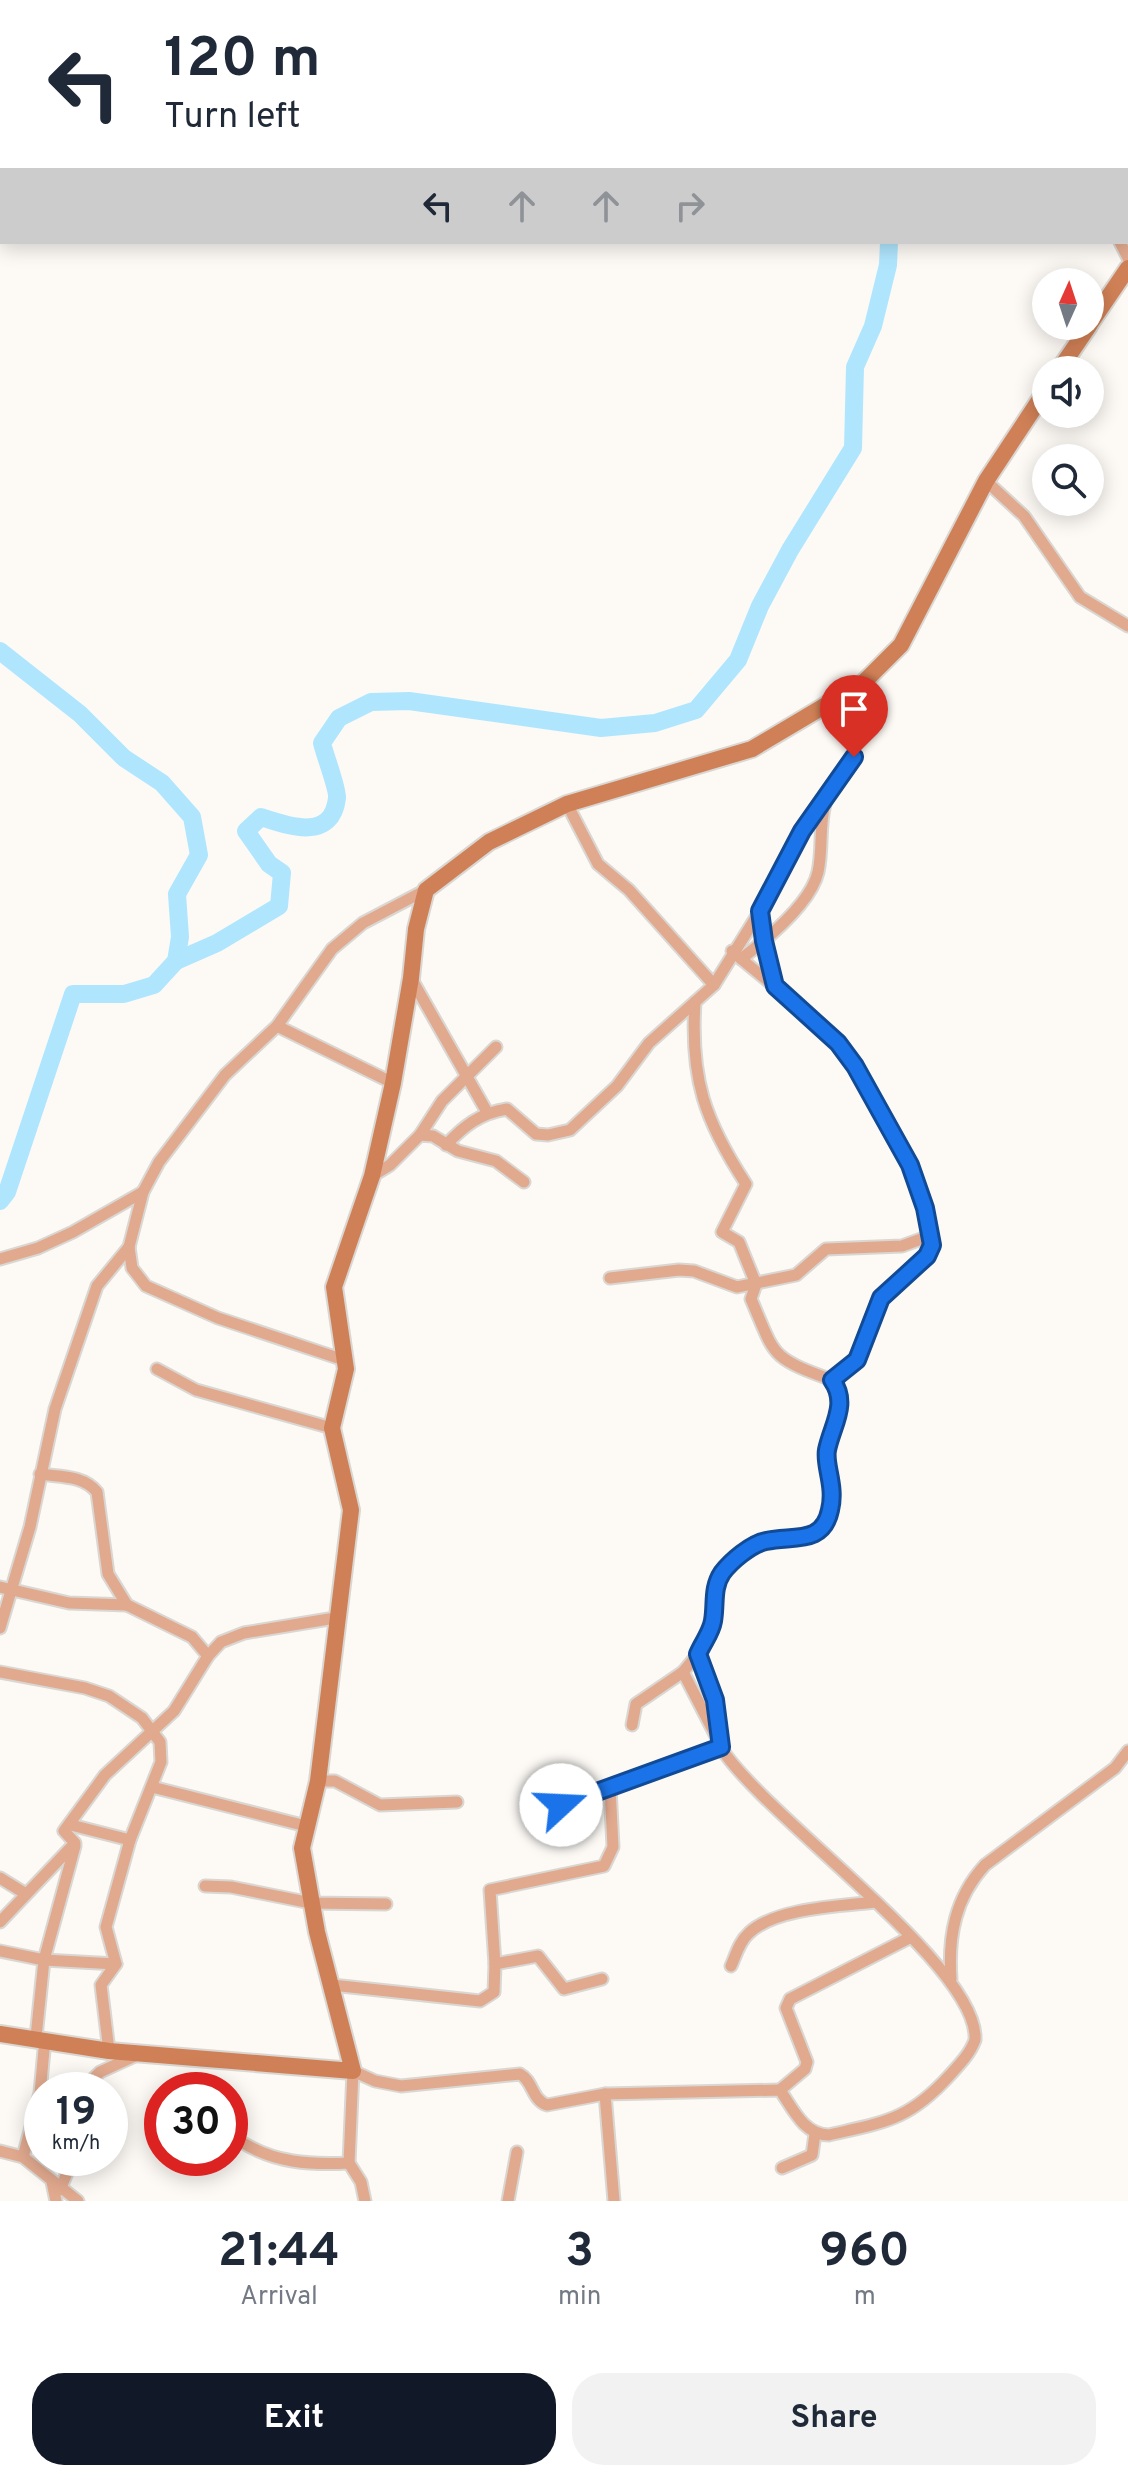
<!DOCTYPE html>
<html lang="en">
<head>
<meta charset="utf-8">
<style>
  :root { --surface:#fff; --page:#f2f2f3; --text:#1f2937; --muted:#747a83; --accent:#111827 }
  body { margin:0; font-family:Overpass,sans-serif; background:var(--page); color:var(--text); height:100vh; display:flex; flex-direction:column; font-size:30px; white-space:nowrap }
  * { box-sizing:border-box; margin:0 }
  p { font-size:26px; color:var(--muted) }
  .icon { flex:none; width:44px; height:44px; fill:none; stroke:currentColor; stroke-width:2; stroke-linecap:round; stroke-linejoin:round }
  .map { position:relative; height:2201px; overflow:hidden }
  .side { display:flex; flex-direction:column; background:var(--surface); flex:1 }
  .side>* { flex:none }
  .hud { position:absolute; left:0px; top:0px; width:1128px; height:244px; box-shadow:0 4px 20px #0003; background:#fff; color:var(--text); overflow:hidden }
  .needle { width:52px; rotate:3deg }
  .fabs { position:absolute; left:1032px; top:268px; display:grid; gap:16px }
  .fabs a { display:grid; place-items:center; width:72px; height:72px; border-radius:50%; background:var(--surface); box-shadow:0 4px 20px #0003; font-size:40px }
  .speed { position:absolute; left:24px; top:2072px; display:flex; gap:16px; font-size:40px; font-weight:700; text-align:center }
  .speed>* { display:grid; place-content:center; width:104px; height:104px; border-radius:50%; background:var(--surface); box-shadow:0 4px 20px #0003; line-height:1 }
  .speed small { font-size:20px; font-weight:400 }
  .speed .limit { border:12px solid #d22; background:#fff; color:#111 }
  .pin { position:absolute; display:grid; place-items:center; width:68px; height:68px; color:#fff; margin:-82px -34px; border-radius:50% 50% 50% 0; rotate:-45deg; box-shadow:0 0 8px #0007 }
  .pin .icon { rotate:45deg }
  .me { position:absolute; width:88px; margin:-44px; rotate:70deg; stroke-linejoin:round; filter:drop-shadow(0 0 6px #0008) }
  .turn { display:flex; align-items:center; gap:28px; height:168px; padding:0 32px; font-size:36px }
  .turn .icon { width:104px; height:104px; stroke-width:2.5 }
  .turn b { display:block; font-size:56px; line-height:68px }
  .lanes { display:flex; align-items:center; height:76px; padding:0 32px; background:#0003; justify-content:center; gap:40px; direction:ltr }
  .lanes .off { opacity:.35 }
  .eta { display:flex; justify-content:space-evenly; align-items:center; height:136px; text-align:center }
  .eta b { font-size:48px; font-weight:700; line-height:56px }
  .cta { display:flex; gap:16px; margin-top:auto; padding:16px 32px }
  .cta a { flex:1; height:92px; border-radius:32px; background:var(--accent); color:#fff; font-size:32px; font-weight:700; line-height:92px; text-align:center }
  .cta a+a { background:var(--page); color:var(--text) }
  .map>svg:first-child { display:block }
</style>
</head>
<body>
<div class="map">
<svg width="1128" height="2201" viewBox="0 0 1128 2201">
  <rect width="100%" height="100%" fill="#fdfaf6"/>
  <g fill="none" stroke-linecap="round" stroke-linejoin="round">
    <g stroke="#afe6fe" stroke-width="18">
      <polyline points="1011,2 1012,0"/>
      <polyline points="0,651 80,714 124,758 162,783 192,817 199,855 177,894 180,937 176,961 154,985 124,994 73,994 7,1192 0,1201"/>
      <path d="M176 961 217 943 279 906 282 873 269 864 246 831 261 817C288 826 332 842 337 798 338 789 325 756 322 743L339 718 371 702 409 701 601 728 655 723 696 710 738 660 760 606 790 550 853 448 855 367 873 326 888 265 889 242"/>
    </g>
    <defs>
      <g id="street">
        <polyline points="1101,2 1101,0"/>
        <polyline points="1126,216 1128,217"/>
        <polyline points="1120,242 1128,258"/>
        <polyline points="986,481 1024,516 1080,597 1128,626"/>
        <polyline points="567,804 598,864 629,890 714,985"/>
        <polyline points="760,911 775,986"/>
        <path d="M741 959C766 940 811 903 818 872 823 849 819 826 825 804"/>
        <polyline points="411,978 487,1112"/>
        <path d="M695 1002C690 1079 705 1121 746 1184L722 1232 739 1242 756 1284 751 1299C776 1357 769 1357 832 1380"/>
        <polyline points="277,1026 393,1083"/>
        <polyline points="420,1135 442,1101 496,1047"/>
        <path d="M446 1145C464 1126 480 1113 507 1109L536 1134 548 1135 570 1130 617 1086 649 1043 714 985 760 911 802 831 854 757 853 724 863 683"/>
        <polyline points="372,1176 390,1165 420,1135 433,1136 458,1151 496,1161 524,1182"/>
        <polyline points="129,1247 132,1268 146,1286 218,1318 344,1360"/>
        <polyline points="0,1259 38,1248 73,1232 143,1192"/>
        <polyline points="610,1278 679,1270 694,1271 737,1287 796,1275 826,1249 902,1246 932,1235"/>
        <polyline points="157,1369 196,1390 332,1428"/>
        <path d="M40 1474C60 1477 83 1475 97 1492L108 1574 127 1605 192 1637 208 1656"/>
        <polyline points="0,1587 69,1603 127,1605"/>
        <polyline points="0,1628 30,1527 55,1409 97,1286 129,1247 143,1192 159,1162 225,1075 277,1026 332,949 363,923 426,890"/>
        <polyline points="698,1654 683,1672 716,1736"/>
        <polyline points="0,1672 85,1688 109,1696 142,1718 160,1742 161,1762 130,1840 106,1927 116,1964 101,1985 109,2051"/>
        <polyline points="632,1725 636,1704 683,1672"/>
        <polyline points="318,1781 335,1781 380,1805 457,1802"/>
        <polyline points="152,1787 306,1826"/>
        <polyline points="537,1814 721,1747"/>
        <polyline points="71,1825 130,1840"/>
        <polyline points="0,1878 26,1894"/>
        <polyline points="205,1886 231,1887 311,1903 386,1904"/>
        <polyline points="0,1922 75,1843 64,1831 105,1775 174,1711 208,1656 221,1642 244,1633 335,1618"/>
        <polyline points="0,1951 44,1960 116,1964"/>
        <polyline points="495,1964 490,1890 604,1866 613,1847 610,1787"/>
        <path d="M731 1966C736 1955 739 1942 749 1933 775 1908 841 1906 876 1902"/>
        <path d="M951 1979C948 1936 955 1898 985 1865L1115 1768 1128 1751"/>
        <polyline points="332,1985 480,2001 494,1992 495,1964 538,1956 564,1989 602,1979"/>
        <polyline points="36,2037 44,1960 75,1846"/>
        <polyline points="90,2090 89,2083 100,2072 137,2055"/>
        <polyline points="780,2090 805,2069 807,2062 786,2008 790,1999 911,1937"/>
        <path d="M240 2141C274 2163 310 2165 349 2163"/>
        <polyline points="0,2151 23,2157 78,2201"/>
        <polyline points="23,2157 40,2093 45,2039"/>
        <polyline points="782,2168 812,2155 815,2134"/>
        <polyline points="52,2182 56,2201"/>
        <polyline points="60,2190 73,2158"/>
        <path d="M365 2201 361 2182 349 2163 353 2071 375 2081 401 2086 520 2074C533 2081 532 2100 547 2105L605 2094"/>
        <polyline points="508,2201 517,2152"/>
        <path d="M614 2201 605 2094 780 2090C793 2109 804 2135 829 2135 885 2122 909 2120 949 2076 959 2065 970 2054 975 2040 980 1967 767 1819 721 1748 716 1739 719 1727 718 1718 715 1695 706 1674 698 1654 703 1642 711 1633 713 1621 716 1604 711 1588 722 1573 731 1561 751 1544 766 1541 793 1535 823 1545 830 1510 836 1486 824 1466 827 1450 831 1425 849 1405 832 1380 865 1362 861 1327 881 1299 894 1280 925 1269 931 1246 941 1211 863 1071 838 1043 807 1009 767 982 732 951"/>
      </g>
      <g id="secondary">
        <polyline points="1090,324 1128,268"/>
        <polyline points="1059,370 1089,326"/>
        <polyline points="0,2034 109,2051 353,2071 317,1932 302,1848 318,1781 351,1510 332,1428 346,1369 334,1287 372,1176 393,1083 411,978 416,929 426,890 489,842 567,804 752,749 863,683 901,645 986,481 1046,390"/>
      </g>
    </defs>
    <use href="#street" stroke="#dad7d3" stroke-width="15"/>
    <use href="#secondary" stroke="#dad7d3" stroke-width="20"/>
    <use href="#street" stroke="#e1a98e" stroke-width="11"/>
    <use href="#secondary" stroke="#d08056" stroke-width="16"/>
  </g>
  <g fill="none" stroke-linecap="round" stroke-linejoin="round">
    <defs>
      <path id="route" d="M561 1805 721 1747 715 1700 698 1654C703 1642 711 1633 713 1621 716 1604 712 1588 722 1573 731 1561 751 1544 766 1541 793 1535 823 1545 830 1510 836 1486 824 1465 827 1450 832 1425 849 1404 832 1380L857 1360 881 1298 927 1256 932 1245 925 1208 910 1165 855 1066 838 1043 775 986 764 941 760 911 802 831 854 757"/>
    </defs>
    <use href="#route" stroke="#114b97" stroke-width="20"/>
    <use href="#route" stroke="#1a73e8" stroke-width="14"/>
  </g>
</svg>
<div class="fabs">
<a><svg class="needle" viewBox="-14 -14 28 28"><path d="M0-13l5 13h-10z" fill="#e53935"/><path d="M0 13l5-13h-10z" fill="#747a83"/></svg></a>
<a><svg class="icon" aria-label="sound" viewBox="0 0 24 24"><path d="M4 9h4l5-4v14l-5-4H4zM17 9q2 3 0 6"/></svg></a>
<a><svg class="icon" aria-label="search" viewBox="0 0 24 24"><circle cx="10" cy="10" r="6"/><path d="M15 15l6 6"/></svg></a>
</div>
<div class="speed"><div>19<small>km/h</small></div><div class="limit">30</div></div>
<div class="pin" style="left:854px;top:757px;background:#d93025"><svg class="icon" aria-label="arrive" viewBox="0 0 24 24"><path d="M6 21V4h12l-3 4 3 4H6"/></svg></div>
<svg class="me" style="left:561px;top:1805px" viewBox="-20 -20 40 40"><circle r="19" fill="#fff"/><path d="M0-13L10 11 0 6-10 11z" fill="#1a73e8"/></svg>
<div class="hud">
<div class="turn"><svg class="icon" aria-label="left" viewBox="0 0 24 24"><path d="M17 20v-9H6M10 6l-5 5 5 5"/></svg><div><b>120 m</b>Turn left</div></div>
<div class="lanes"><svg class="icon" aria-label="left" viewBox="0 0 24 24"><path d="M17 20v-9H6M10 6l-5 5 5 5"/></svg><svg class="icon off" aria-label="ahead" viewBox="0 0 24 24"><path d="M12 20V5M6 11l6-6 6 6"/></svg><svg class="icon off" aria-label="ahead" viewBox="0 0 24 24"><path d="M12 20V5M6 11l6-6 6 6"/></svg><svg class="icon off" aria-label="right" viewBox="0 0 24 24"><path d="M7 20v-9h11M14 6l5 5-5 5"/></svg></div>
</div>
</div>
<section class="side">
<div class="eta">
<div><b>21:44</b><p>Arrival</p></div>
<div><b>3</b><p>min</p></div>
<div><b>960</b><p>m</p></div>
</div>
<div class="cta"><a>Exit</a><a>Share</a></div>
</section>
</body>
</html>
